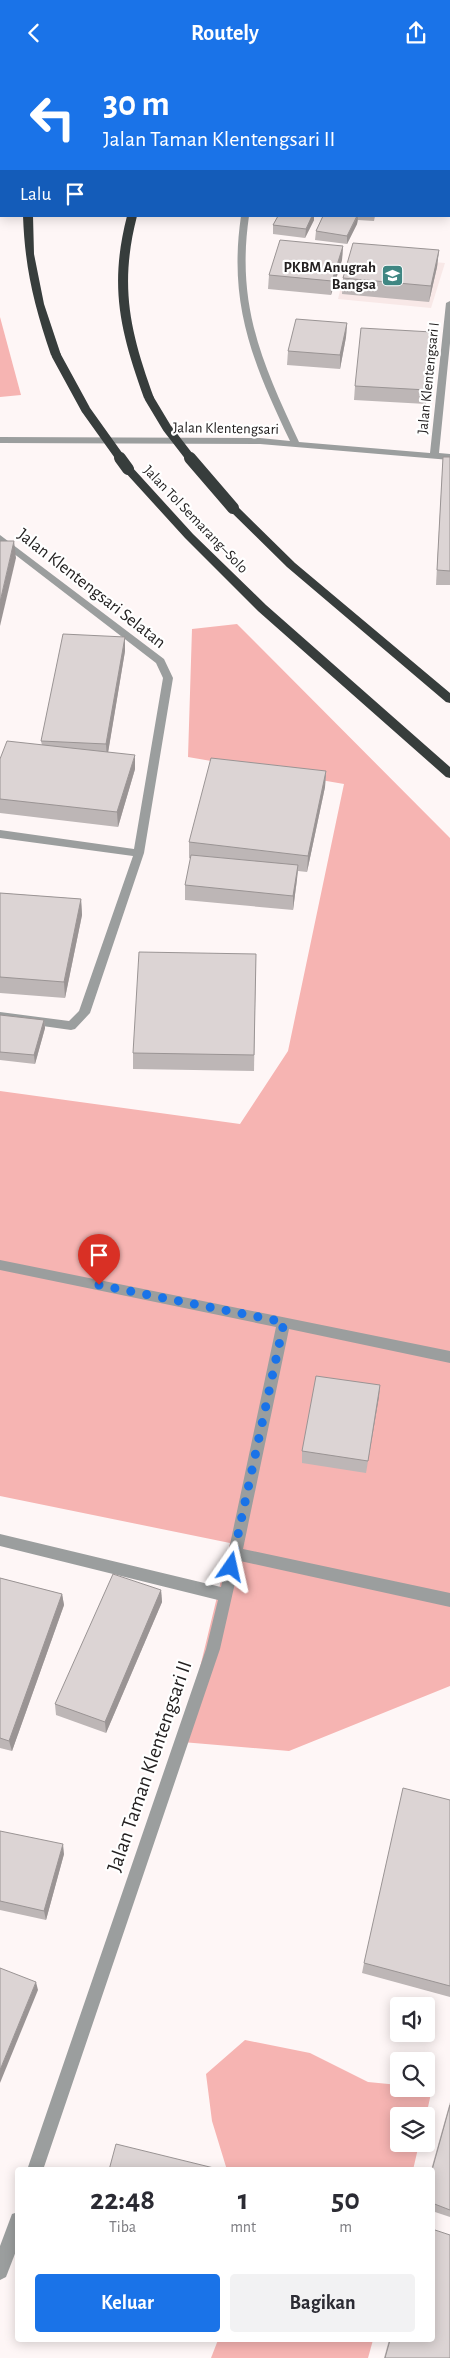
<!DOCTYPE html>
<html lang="id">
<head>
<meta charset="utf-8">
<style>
  :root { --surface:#fff; --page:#f2f2f3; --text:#2b2b33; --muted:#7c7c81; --accent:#1a73e8 }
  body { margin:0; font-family:"Alegreya Sans",sans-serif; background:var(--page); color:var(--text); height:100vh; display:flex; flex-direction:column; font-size:19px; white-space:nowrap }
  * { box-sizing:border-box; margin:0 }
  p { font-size:16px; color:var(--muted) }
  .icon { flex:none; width:28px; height:28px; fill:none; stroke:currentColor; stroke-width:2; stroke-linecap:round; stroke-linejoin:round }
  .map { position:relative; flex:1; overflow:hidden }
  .panel { position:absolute; left:15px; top:2102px; width:420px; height:175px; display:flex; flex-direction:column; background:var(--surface); border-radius:5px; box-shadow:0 2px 12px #0003 }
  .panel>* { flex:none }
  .banner { position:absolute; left:0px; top:0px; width:450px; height:152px; box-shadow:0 2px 12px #0003; background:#1a73e8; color:#fff; overflow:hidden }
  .buttons { position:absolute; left:390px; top:1932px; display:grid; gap:10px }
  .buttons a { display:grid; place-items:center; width:45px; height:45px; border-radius:5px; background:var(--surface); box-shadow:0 2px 12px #0003; font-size:25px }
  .pin { position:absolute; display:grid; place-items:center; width:42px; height:42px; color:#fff; margin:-51px -21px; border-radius:50% 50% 50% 0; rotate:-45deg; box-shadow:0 0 5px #0007 }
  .pin .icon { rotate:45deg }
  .me { position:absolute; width:55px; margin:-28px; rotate:11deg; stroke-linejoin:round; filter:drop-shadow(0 0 4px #0008) }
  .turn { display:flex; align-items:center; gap:18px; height:105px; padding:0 20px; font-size:22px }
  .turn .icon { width:65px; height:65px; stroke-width:2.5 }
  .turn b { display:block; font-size:35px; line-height:42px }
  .then { display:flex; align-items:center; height:48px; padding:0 20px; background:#0003; gap:10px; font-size:19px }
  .eta { display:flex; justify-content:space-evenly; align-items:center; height:85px; text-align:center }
  .eta b { font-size:30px; font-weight:700; line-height:35px }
  .cta { display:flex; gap:10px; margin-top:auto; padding:10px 20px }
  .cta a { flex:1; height:58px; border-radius:5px; background:var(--accent); color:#fff; font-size:20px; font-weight:700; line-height:58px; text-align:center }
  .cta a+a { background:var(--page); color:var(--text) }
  header { display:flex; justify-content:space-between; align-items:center; height:65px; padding:0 20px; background:var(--accent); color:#fff; font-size:22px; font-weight:700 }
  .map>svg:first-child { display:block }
</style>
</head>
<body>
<header><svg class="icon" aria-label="back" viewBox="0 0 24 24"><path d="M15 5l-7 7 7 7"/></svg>Routely<svg class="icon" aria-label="share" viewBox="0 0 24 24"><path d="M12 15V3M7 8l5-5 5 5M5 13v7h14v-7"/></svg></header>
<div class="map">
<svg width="450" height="2293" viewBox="0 0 450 2293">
  <rect width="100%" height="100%" fill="#fef6f6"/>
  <polygon fill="#f8e8e7" points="349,190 445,198 431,243 338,234"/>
  <g fill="#f6b4b2">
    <polygon points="0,252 21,330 0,332"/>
    <polygon points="237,559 450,773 450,1621 289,1686 182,1677 230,1478 0,1431 0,1026 240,1059 288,986 344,719 188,692 192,564"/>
    <polygon points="245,1975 310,1988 368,2017 399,2020 399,2024 432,2024 426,2051 399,2051 399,2079 419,2079 413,2105 227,2105 212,2056 206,2009"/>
    <polygon points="218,2275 373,2275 368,2293 211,2293"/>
  </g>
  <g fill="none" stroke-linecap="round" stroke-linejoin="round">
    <rect fill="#f89391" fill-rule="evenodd" x="0" y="9" width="1" height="6"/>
    <g fill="#9b9e9e" fill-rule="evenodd">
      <polygon points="445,0 450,0 450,3 445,1"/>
      <rect x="449" y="74" width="1" height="4"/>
      <rect x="449" y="126" width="1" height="10"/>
      <path d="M241 151H249C236 240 262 298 299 377L430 388 446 238 450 236V278L439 388 450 389V395L260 379 0 378V372L260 373 290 376C253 298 228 240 241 151Z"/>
      <polygon points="0,470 164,594 173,613 144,788 90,948 75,964 71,965 0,955 0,947 69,956 79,946 133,791 0,773 0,765 134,784 163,613 156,598 0,478"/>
      <polygon points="0,1195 450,1286 450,1298 289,1264 243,1484 450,1528 450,1542 240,1496 220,1584 43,2105 27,2105 206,1584 218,1535 0,1481 0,1469 221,1522 276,1262 0,1205"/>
      <polygon points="18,2147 18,2181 6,2212 0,2215 0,2181 12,2149"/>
    </g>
    <g fill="#373d3c" fill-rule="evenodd">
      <path d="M23 151H33L34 189 44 239 61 290 56 293 51 290C34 240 25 204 23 151Z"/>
      <path d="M127 151H137C119 221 130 267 154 333L149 336 144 333C120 266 109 221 127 151Z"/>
      <polygon points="128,401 132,402 193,469 266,540 450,702 450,713 446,712 258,546 185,473 124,406 123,404"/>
      <polygon points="233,440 237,441 295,498 450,628 450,638 446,637 287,502 229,445 229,441"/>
    </g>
    <g stroke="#373d3c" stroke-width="9">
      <polyline points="56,290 86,345 121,394"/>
      <polyline points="149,333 167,363 191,394"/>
    </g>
    <g stroke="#373d3c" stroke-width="12">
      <polyline points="120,393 128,404"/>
      <polyline points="190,393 233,443"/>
    </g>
  </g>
  <g fill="#bdb6b6">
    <rect x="449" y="2" width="1" height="42"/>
    <polygon points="278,151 314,151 314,155 305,173 273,169 273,160"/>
    <polygon points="323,151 375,151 374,156 358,155 357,159 347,179 315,175 316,166"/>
    <polygon points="343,181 342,195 331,230 268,224 269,210"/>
    <polygon points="439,185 437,202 429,237 342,229 343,213"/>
    <polygon points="347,258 346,272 340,304 287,300 288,286"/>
    <polygon points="432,267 426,339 354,335 355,321"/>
    <polygon points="443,392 450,392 450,520 436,520"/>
    <polygon points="125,572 125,586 108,687 135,704 118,762 0,748 0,694 42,680 41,676"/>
    <polygon points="326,706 325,722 307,807 298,806 297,814 293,845 185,835 185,820 191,794 189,793 189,777"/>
    <polygon points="0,828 81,834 82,850 65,933 0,928"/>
    <polygon points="256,889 254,1006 133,1004 133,988"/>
    <polygon points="0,950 44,955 45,963 35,999 0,995"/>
    <polygon points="380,1320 366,1408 302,1398 302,1386"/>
    <polygon points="0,1513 62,1529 64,1540 12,1686 0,1683"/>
    <polygon points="161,1525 162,1537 106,1668 56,1650 55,1639"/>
    <polygon points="450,1735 450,1932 362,1908 364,1898"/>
    <polygon points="0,1766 64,1789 46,1855 0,1845"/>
    <polygon points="450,2037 450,2152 432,2146 432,2105 431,2105"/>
    <polygon points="389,2275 432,2275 450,2293 384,2293"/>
  </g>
  <g fill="#9a9494">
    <polygon points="312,151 314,151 314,155 305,173 306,164"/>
    <polygon points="358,151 357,159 347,179 347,171"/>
    <polygon points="343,181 342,195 331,230 332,216"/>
    <polygon points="439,185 437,202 429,237 431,221"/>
    <polygon points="347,258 346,272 340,304 340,290"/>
    <polygon points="14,476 16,493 0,561 0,537"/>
    <polygon points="125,572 125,586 107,694 106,679"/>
    <polygon points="135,690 135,704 118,762 117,747"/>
    <polygon points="326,706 325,722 307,807 308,791"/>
    <polygon points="298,800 297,814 293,845 293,831"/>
    <polygon points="81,834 82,850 65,933 64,917"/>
    <polygon points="44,955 45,963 35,999 34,990"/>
    <polygon points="380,1320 379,1332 366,1408 368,1396"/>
    <polygon points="161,1525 162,1537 106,1668 105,1657"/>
    <polygon points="62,1529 64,1540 12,1686 9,1676"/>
    <polygon points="63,1779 64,1789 46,1855 44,1846"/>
    <polygon points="36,1917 38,1925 0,2018 0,2005"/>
  </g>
  <g fill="#dcd4d4" stroke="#9a9494">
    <rect x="449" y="2" width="1" height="29"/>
    <polygon points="278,151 312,151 306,164 273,160"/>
    <polygon points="323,151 357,151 347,171 316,166"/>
    <polygon points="280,175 343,181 332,216 269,210"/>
    <polygon points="353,178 439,185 431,221 343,213"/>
    <polygon points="296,254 347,258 340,290 288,286"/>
    <polygon points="361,263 432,267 427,325 355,321"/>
    <polygon points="443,392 450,392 450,506 437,505"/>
    <polygon points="0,476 14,476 0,537"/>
    <polygon points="63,569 125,572 106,679 41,676"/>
    <polygon points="7,676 135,690 117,747 0,734 0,694"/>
    <polygon points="211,693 326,706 308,791 189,777"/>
    <polygon points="191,790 298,800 293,831 185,820"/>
    <polygon points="0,828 81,834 64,917 0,912"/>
    <polygon points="139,887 256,889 254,990 133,988"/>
    <polygon points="0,950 44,955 34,990 0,987"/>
    <polygon points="316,1311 380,1320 368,1396 302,1386"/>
    <polygon points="113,1509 161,1525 105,1657 55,1639"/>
    <polygon points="0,1513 62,1529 9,1676 0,1673"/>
    <polygon points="403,1723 450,1735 450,1921 364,1898"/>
    <polygon points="0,1766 63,1779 44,1846 0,1836"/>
    <polygon points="0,1903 36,1917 0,2005"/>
    <polygon points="450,2040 450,2145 432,2138 432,2105"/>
    <polygon points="116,2079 222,2105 109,2105"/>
    <polygon points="432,2164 450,2170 450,2293 385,2293 390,2275 432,2275"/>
  </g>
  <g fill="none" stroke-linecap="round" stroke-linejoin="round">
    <polyline stroke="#1a73e8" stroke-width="9" stroke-dasharray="0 16.2" points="99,1220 284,1257 231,1502"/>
  </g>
  <defs>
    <symbol id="school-square" viewBox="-11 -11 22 22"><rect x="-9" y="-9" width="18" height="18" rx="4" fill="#3f8682" stroke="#fff"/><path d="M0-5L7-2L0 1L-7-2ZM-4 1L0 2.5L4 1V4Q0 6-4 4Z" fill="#fff"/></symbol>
  </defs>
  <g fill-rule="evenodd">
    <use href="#school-square" x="380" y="198" width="25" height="25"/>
  </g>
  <g text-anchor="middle" stroke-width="4.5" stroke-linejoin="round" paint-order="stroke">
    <g font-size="15" font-weight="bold" fill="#242121" stroke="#fff" text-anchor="end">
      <text x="376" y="207">PKBM Anugrah<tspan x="376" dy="17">Bangsa</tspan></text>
    </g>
    <g font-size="15" fill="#242121" stroke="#fff">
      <text transform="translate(428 313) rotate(-84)" y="5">Jalan Klentengsari I</text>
      <text transform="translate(226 363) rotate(1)" y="5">Jalan Klentengsari</text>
      <text transform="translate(196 454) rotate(46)" y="5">Jalan Tol Semarang–Solo</text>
    </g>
    <g font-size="18" fill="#242121" stroke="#fff">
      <text transform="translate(92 523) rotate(38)" y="6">Jalan Klentengsari Selatan</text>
    </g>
    <g font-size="21" fill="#242121" stroke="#fff">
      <text transform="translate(149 1701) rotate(-71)" y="7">Jalan Taman Klentengsari II</text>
    </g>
  </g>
</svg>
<div class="buttons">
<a><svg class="icon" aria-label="sound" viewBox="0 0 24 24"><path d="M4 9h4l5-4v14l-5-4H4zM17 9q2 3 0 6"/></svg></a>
<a><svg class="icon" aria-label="search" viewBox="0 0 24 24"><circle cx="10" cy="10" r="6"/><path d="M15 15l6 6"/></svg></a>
<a><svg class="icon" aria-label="layers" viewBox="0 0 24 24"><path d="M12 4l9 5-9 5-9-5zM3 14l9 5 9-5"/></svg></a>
</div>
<div class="pin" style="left:99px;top:1220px;background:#d93025"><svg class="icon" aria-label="arrive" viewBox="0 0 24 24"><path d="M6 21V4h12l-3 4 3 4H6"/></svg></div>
<svg class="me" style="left:231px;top:1502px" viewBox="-20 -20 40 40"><path d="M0-17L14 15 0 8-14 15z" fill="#1a73e8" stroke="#fff" stroke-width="4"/></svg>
<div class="banner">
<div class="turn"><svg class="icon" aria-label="left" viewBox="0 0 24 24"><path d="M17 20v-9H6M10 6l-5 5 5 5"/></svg><div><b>30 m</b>Jalan Taman Klentengsari II</div></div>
<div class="then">Lalu<svg class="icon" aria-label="arrive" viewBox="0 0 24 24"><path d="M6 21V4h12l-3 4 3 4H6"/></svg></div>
</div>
<section class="panel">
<div class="eta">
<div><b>22:48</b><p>Tiba</p></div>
<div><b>1</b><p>mnt</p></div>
<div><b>50</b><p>m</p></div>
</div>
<div class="cta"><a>Keluar</a><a>Bagikan</a></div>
</section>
</div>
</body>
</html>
